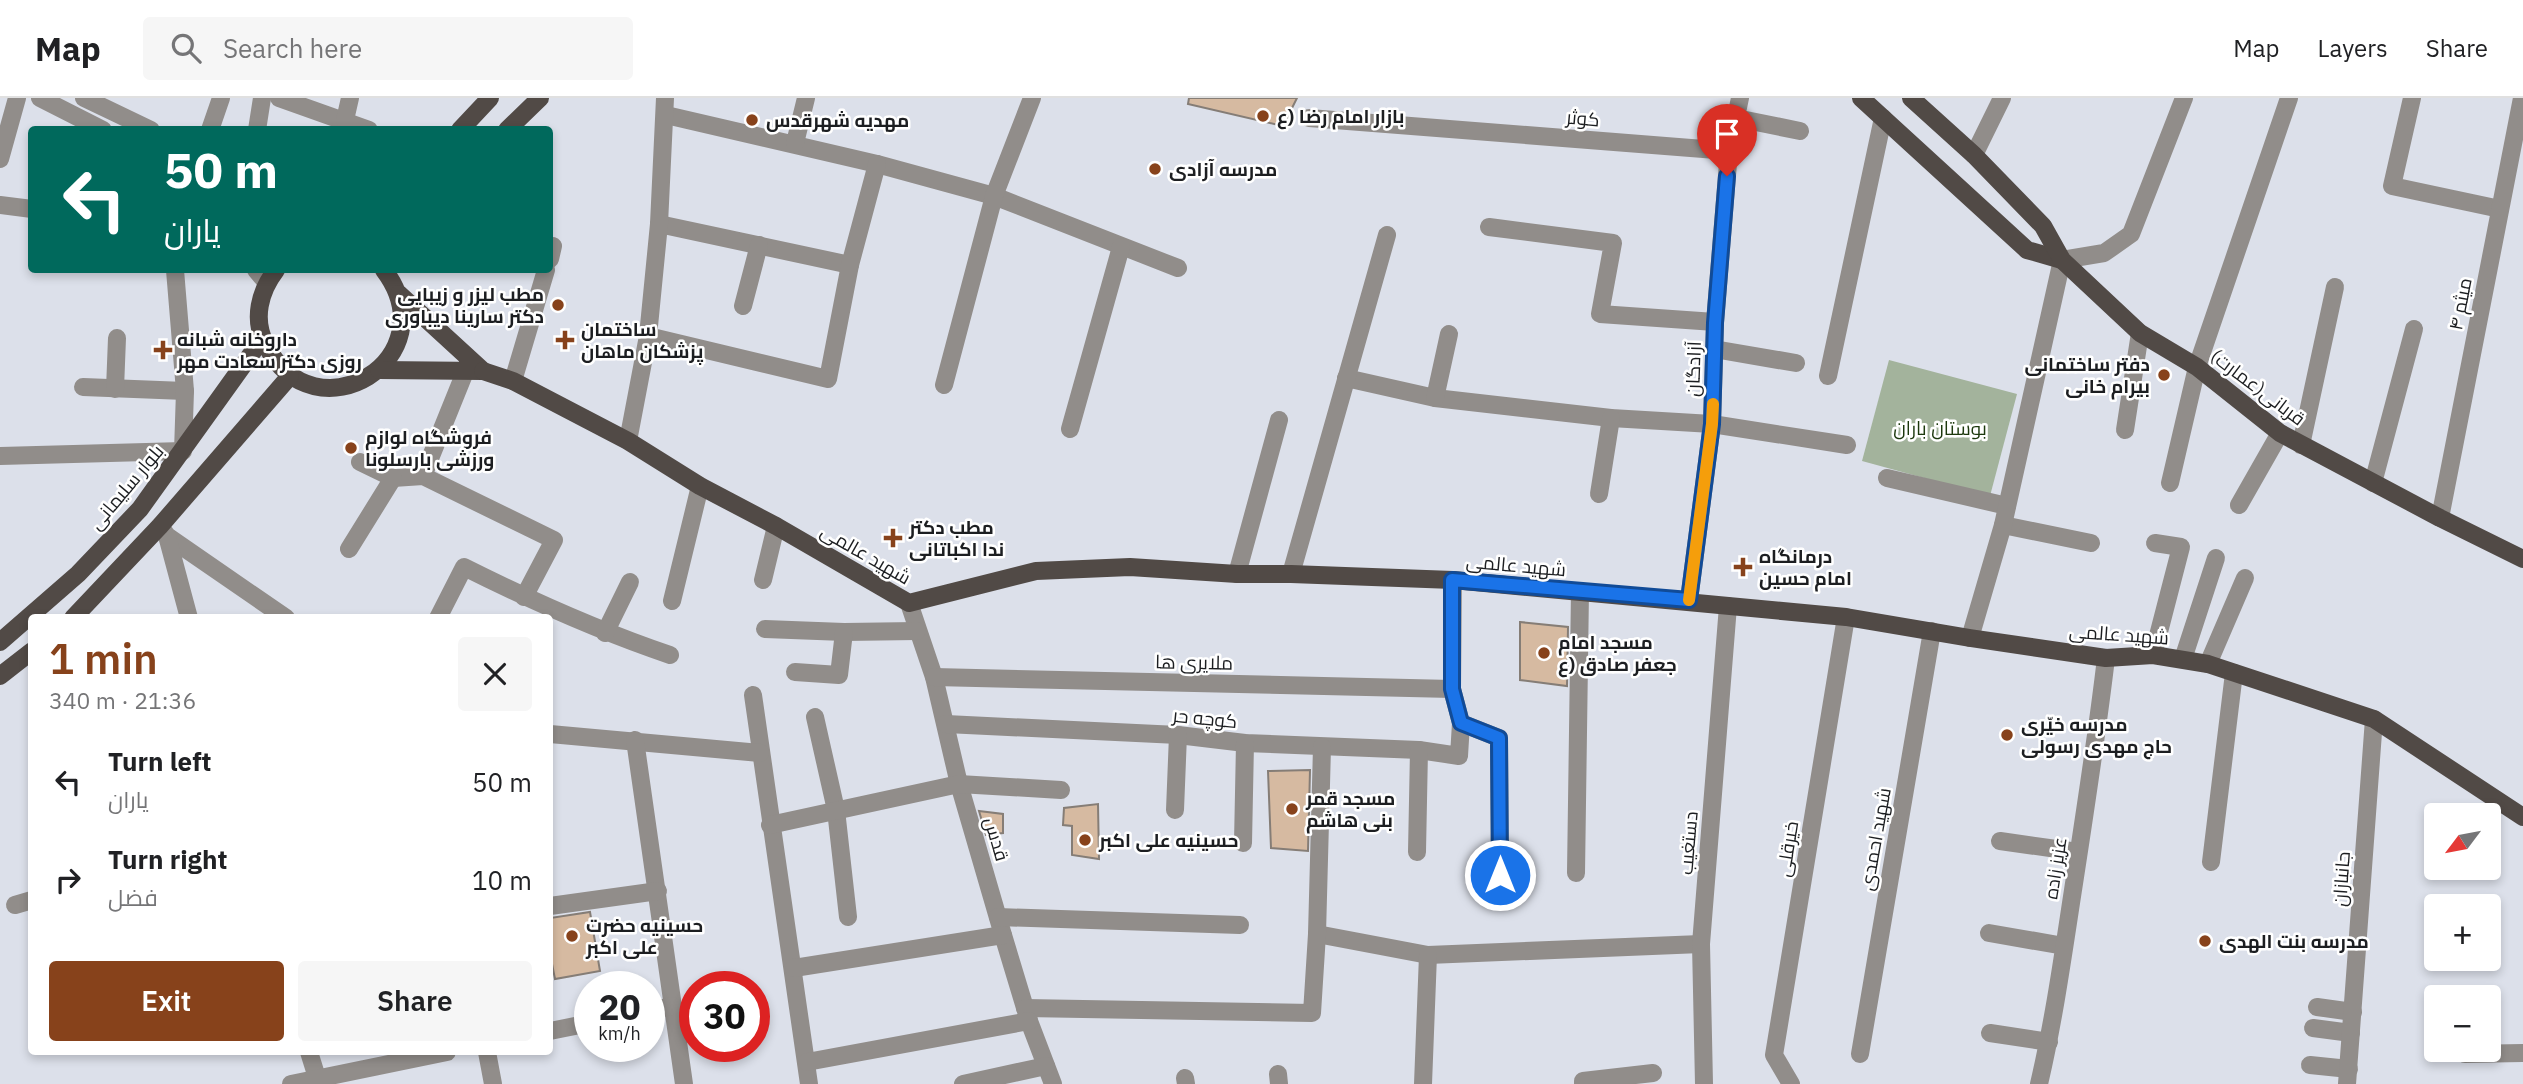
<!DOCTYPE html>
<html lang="en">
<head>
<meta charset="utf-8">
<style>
  :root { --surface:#fff; --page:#f6f6f6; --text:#202124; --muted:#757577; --line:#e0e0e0; --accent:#87421b }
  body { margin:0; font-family:"IBM Plex Sans",Cairo,sans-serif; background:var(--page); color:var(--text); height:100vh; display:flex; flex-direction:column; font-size:26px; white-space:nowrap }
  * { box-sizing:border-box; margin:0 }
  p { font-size:23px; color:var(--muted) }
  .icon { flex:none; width:38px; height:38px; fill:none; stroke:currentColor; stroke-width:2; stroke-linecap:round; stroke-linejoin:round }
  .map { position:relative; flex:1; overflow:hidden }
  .sheet { position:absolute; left:28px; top:516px; width:525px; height:441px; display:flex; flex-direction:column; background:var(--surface); border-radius:7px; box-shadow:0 4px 10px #0003 }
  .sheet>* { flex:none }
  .banner { position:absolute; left:28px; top:28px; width:525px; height:147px; border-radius:7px; box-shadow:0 4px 10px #0003; background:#00695c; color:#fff; overflow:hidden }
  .needle { width:46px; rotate:238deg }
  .controls { position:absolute; left:2424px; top:705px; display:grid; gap:14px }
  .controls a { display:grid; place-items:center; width:77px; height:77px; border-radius:7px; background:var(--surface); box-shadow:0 4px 10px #0003; font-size:35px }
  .speed { position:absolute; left:574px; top:873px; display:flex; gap:14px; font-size:35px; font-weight:700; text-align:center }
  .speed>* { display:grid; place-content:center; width:91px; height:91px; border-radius:50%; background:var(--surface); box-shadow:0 4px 10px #0003; line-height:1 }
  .speed small { font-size:18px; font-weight:400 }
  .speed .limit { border:10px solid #d22; background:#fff; color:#111 }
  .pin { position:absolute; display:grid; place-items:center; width:60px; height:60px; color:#fff; margin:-72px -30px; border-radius:50% 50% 50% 0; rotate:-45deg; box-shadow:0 0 7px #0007 }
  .pin .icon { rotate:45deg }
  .me { position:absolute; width:77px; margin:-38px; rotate:0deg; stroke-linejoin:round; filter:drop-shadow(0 0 5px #0008) }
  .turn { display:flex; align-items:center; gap:24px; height:147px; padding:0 21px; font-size:32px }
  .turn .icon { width:91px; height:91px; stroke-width:2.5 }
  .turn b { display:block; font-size:49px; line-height:60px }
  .round { display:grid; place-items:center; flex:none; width:74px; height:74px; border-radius:7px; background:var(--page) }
  .head { display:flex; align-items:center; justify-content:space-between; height:119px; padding:0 21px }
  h1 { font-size:42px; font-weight:600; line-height:52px; color:var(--accent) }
  .action { display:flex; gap:14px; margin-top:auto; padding:14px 21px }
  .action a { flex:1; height:80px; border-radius:7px; background:var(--accent); color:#fff; font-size:28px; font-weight:600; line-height:80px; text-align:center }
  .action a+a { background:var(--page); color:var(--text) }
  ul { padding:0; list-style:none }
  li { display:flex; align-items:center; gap:21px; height:98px; padding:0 21px }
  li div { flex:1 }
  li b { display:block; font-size:26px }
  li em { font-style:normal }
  header { display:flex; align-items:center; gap:42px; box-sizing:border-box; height:98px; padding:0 35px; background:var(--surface); border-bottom:2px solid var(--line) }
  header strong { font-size:33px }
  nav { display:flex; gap:38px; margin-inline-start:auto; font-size:24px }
  .search { width:490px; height:63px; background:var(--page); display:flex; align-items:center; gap:18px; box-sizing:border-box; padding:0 24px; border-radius:7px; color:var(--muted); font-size:26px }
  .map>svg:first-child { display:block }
</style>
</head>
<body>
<header>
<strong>Map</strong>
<div class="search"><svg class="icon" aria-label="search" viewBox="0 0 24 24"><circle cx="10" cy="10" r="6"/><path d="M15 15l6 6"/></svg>Search here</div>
<nav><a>Map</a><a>Layers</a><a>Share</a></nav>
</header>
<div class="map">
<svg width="2523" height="986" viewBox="0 0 2523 986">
  <rect width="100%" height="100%" fill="#dce0ea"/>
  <polygon fill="#a3b39c" points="1889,262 2017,296 1990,398 1862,363"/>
  <g fill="#d6baa1" stroke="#857d76" stroke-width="2">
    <polygon points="1189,0 1297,0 1283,28 1188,6"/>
    <polygon points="1520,524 1568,529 1567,588 1520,582"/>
    <polygon points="1310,672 1308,753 1271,750 1268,673"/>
    <polygon points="1098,706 1099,761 1072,757 1072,728 1063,727 1064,710"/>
    <polygon points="979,713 1003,716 1003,735 986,737"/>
    <polygon points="590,814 600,873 555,881 550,856 550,820"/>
  </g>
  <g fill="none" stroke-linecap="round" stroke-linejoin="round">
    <g stroke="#918d8a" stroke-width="18">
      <polyline points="40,0 103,32"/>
      <polyline points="84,0 151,32"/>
      <polyline points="279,0 369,32"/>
      <polyline points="2412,0 2392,88 2500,111"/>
      <polyline points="666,17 877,66 994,98 1178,170"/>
      <polyline points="1309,20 1729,53"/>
      <polyline points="1736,20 1800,33"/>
      <polyline points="345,22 350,0"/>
      <polyline points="210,32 221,0"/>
      <polyline points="257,32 262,0"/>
      <polyline points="795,45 806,0"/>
      <polyline points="1974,57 2002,0"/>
      <polyline points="0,61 17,0"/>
      <polyline points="0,107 32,111"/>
      <polyline points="659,126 850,167"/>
      <polyline points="1489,129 1613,145 1600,216 1715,224"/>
      <polyline points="550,161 553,148"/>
      <polyline points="256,172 267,185"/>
      <polyline points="743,208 759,147"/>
      <polyline points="648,238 828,281 850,167 877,66"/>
      <polyline points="1714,251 1796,265"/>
      <polyline points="1828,278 1883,20"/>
      <polyline points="1346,280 1435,300 1611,320 1712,326 1847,347"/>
      <polyline points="513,283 546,172"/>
      <polyline points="944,287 994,98 1032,0"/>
      <polyline points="83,289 185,293"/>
      <polyline points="115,291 117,240"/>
      <polyline points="1435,300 1449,236"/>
      <polyline points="1070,331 1121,149"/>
      <polyline points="2125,332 2140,235"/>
      <polyline points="628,343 648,238 659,126 665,0"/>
      <polyline points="2301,347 2335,189"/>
      <polyline points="0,358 183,353 185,293 175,172"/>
      <polyline points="360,364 393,380 423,378 554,442 524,499"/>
      <polyline points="423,378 465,274"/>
      <polyline points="1887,380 2007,408"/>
      <polyline points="2170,385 2197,269 2289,0"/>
      <polyline points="2373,385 2414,231"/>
      <polyline points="1599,396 1611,320"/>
      <polyline points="2239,407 2280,335"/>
      <polyline points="2440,420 2522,0"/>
      <polyline points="2003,427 2091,445"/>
      <polyline points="160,428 167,438 286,520"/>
      <polyline points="167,438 189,520"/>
      <polyline points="349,451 393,380"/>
      <polyline points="1237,476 1279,322"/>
      <polyline points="1291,476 1387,137"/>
      <polyline points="763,482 776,428"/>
      <polyline points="1689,502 1712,326 1715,224 1729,53 1740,0"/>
      <polyline points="672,503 700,388"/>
      <polyline points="909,505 934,579 959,686 1003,837 1029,923 1053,986"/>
      <path d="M438 520 464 469C532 503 599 533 670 557"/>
      <polyline points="765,531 844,534 917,533"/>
      <polyline points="605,535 630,484"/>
      <polyline points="1970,540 2003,427 2062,162 2104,155 2131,136 2184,0"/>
      <polyline points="2153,557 2181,449 2155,445"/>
      <polyline points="2183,561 2216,460"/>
      <polyline points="2208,566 2245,480"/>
      <polyline points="795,574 839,577 844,534"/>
      <polyline points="934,579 1452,591"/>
      <polyline points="753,597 809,986"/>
      <polyline points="815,619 836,712 848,819"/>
      <polyline points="1461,625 1499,640 1500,777"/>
      <polyline points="946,626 1178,637 1245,645 1419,652 1459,658 1461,625 1452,591 1453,482"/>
      <polyline points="550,636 760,655"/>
      <polyline points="635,642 684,986"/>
      <polyline points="1175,712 1178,637"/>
      <polyline points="770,727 959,686 1061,692"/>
      <polyline points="2000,743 2078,754"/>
      <polyline points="1243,745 1245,645"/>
      <polyline points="1417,754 1419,652"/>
      <polyline points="2211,764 2234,575"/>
      <polyline points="1576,775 1580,493"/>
      <polyline points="15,807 32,802"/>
      <polyline points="550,808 658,793"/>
      <polyline points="998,819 1240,827"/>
      <polyline points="1989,835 2064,848"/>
      <polyline points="1317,836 1428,857 1701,846"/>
      <polyline points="794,870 1003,837"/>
      <polyline points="2317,909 2353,914"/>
      <polyline points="1025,910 1312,915 1317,836 1322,649"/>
      <polyline points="649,913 672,908"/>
      <polyline points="2313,930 2351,935"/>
      <polyline points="550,933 590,925"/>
      <polyline points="1990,935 2049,944"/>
      <polyline points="309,954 319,986"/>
      <polyline points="487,954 493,986"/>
      <polyline points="1860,956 1932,533"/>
      <polyline points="2465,956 2523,955"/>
      <polyline points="807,964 1029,923"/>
      <polyline points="2310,967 2349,971"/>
      <polyline points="1278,976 1279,986"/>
      <polyline points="1185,980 1186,986"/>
      <polyline points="291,986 447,954"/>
      <polyline points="963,986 1046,968"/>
      <polyline points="1423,986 1428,857"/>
      <polyline points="1583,986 1583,983 1653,975"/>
      <polyline points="1704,986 1701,846 1728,508"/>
      <polyline points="1791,986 1774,957 1846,519"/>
      <path d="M2039 986C2054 922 2063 857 2073 792 2085 714 2097 637 2106 560"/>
      <polyline points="2347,986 2374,621"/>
    </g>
    <g stroke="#514a46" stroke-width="18">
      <polyline points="1861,0 2027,152 2062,162"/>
      <polyline points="1911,0 1974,57 2043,128 2062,162 2140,235 2197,269 2280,335 2440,420 2523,461"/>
      <polyline points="460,32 490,0"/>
      <polyline points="507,32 540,0"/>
      <path d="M276 172C260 193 252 221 266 247 315 343 450 260 384 172"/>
      <polyline points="379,272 483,273 399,196"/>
      <polyline points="483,273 513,283 628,343 700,388 776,428 909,505 1036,473 1130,469 1237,476 1291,476 1453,482 1846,519 1970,540 2106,560 2153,557 2208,566 2374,621 2523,719"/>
      <polyline points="73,520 160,428 290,278"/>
      <polyline points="0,544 78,476 140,411 262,241"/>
      <polyline points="0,578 32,553"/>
    </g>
  </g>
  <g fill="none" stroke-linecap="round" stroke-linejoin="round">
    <defs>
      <polyline id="route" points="1500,777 1499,640 1461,625 1452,591 1452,482 1689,502 1712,326 1715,225 1727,78"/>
    </defs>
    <use href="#route" stroke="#114b97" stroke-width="18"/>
    <use href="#route" stroke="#1a73e8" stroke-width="12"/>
    <polyline stroke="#f59e0b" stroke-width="12" points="1689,502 1712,326 1713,306"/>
  </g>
  <g fill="#87421b" stroke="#fff" stroke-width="2.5">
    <circle cx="1263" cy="18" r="7"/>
    <circle cx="752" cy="22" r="7"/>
    <circle cx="1155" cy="71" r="7"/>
    <circle cx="558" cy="207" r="7"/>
    <path d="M561.5 231.5h7v7h7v7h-7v7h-7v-7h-7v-7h7z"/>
    <path d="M159.5 241.5h7v7h7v7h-7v7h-7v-7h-7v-7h7z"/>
    <circle cx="2164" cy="277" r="7"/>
    <circle cx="351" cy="350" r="7"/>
    <path d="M889.5 429.5h7v7h7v7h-7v7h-7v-7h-7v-7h7z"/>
    <path d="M1739.5 458.5h7v7h7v7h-7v7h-7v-7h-7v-7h7z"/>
    <circle cx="1544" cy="555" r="7"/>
    <circle cx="2007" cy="637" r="7"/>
    <circle cx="1292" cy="711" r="7"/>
    <circle cx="1085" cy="742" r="7"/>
    <circle cx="572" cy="838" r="7"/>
    <circle cx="2205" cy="843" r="7"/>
  </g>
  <g text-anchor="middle" stroke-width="5" stroke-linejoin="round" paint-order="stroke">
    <g font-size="19" font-weight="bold" fill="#1c1e21" stroke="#fff" text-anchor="start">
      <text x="1277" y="25">بازار امام رضا (ع</text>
      <text x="766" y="29">مهدیه شهرقدس</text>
      <text x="1169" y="78">مدرسه آزادی</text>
      <text x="544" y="203" text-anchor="end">مطب لیزر و زیبایی<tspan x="544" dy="22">دکتر سارینا دیباوری</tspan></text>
      <text x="581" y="238">ساختمان<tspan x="581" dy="22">پزشکان ماهان</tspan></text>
      <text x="177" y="248">داروخانه شبانه<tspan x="177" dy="22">روزی دکتر سعادت مهر</tspan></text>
      <text x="2150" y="273" text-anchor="end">دفتر ساختمانی<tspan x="2150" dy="22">بیرام خانی</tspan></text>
      <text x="365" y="346">فروشگاه لوازم<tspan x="365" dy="22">ورزشی بارسلونا</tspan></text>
      <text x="909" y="436">مطب دکتر<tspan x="909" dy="22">ندا اکباتانی</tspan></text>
      <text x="1759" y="465">درمانگاه<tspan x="1759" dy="22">امام حسین</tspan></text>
      <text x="1558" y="551">مسجد امام<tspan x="1558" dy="22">جعفر صادق (ع</tspan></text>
      <text x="2021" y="633">مدرسه خیّری<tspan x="2021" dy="22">حاج مهدی رسولی</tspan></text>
      <text x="1306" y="707">مسجد قمر<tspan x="1306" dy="22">بنی هاشم</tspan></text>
      <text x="1099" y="749">حسینیه علی اکبر</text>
      <text x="586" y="834">حسینیه حضرت<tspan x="586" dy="22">علی اکبر</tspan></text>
      <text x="2219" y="850">مدرسه بنت الهدی</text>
    </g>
    <g font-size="19" fill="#1c1e21" stroke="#fff">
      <text transform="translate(1583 20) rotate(5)" y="7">کوثر</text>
      <text transform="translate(2460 206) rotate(-79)" y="7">میثم ۴</text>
      <text transform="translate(1693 271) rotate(-88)" y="7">آزادگان</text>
      <text transform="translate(2258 289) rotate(37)" y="7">(عمارت)قربانی</text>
      <text transform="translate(126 389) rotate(-50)" y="7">بلوار سلیمانی</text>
      <text transform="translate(866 456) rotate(30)" y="7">شهید عالمی</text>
      <text transform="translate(1516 467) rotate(5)" y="7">شهید عالمی</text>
      <text transform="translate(2119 536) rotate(4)" y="7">شهید عالمی</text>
      <text transform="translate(1194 564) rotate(1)" y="7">ملایری ها</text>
      <text transform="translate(1205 620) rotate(6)" y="7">کوچه حر</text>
      <text transform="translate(997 741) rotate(74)" y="7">قدس</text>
      <text transform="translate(1875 741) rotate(-80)" y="7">شهید احمدی</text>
      <text transform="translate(1688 745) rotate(-85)" y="7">دستغیب</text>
      <text transform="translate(1787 751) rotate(-81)" y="7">خیرقلی</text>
      <text transform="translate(2055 770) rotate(-81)" y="7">عزیز زاده</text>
      <text transform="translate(2341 781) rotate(-86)" y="7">جانبازان</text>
    </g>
    <g font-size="19" fill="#1c380d" stroke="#fff">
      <text x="1940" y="337">بوستان باران</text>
    </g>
  </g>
</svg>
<div class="controls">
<a><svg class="needle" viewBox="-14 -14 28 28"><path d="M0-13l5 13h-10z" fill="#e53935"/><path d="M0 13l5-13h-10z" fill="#757577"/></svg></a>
<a>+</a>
<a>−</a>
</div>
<div class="speed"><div>20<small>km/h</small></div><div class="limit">30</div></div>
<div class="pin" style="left:1727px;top:78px;background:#d93025"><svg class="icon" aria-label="arrive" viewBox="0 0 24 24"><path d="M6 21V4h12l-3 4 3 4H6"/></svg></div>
<svg class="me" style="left:1500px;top:777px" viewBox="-20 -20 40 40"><circle r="17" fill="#1a73e8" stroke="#fff" stroke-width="3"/><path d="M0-11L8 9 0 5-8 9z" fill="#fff"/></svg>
<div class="banner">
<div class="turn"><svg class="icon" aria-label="left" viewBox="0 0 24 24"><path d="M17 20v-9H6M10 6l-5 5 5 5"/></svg><div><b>50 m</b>یاران</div></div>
</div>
<section class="sheet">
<div class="head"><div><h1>1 min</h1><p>340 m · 21:36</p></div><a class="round"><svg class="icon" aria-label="close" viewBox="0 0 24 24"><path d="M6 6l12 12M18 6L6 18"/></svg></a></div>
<ul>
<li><svg class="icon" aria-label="left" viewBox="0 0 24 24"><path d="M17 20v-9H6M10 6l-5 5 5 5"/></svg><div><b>Turn left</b><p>یاران</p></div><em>50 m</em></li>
<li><svg class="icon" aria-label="right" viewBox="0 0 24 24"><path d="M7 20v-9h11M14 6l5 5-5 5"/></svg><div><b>Turn right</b><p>فضل</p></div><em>10 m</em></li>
</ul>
<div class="action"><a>Exit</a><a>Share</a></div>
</section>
</div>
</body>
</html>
